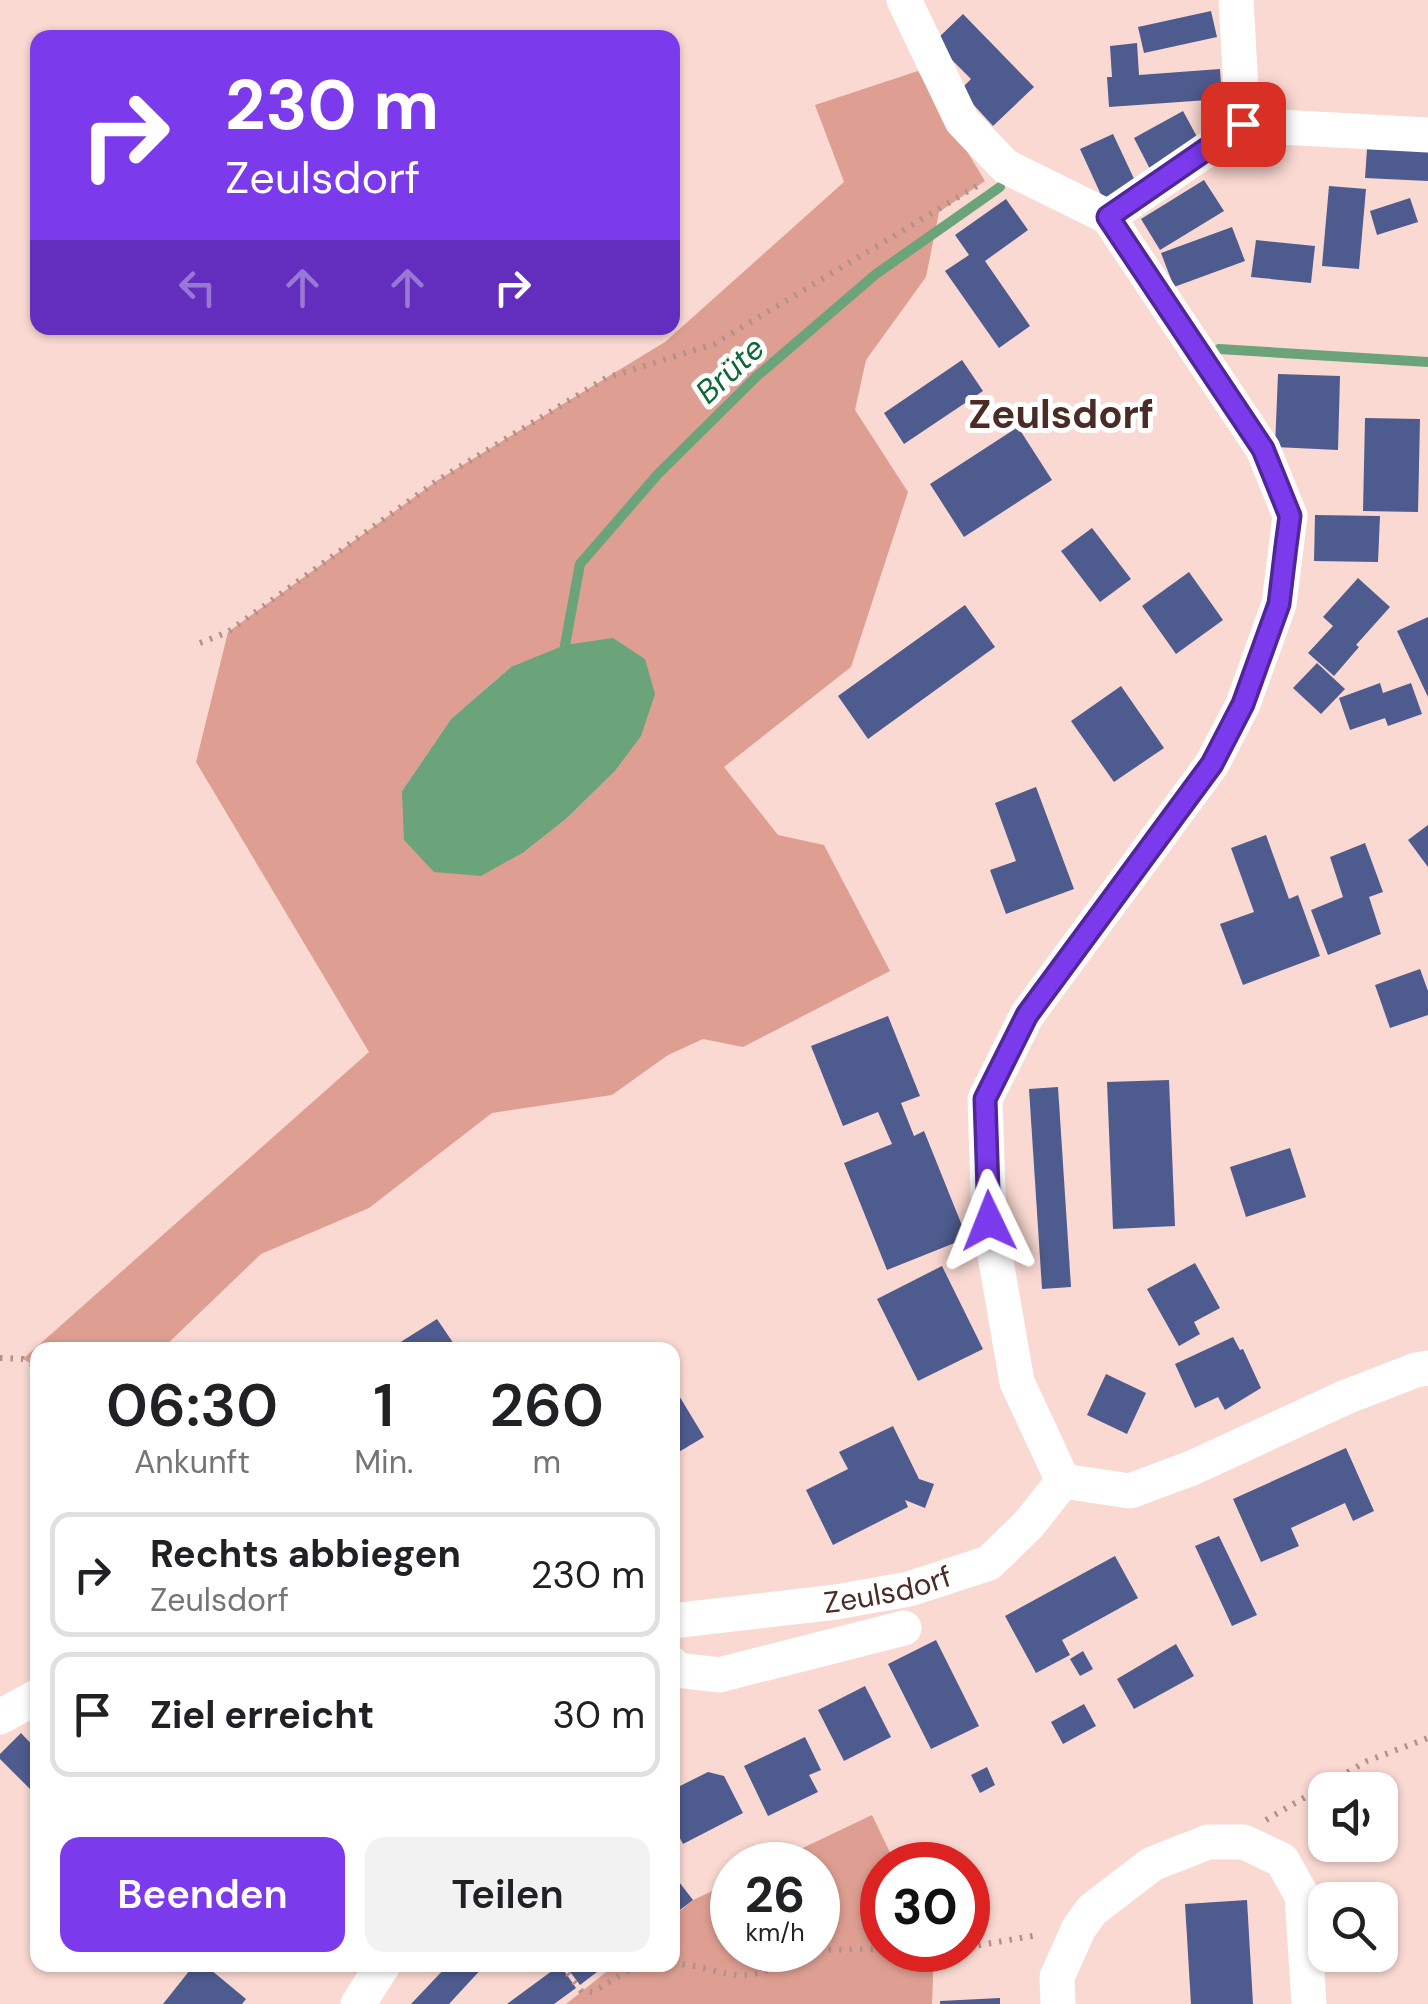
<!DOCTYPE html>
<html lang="de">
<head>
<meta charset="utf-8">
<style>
  :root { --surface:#fff; --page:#f2f2f2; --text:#202124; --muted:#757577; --line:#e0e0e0; --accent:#7c3aed }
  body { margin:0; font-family:"DM Sans",sans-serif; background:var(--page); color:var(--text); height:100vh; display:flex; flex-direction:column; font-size:38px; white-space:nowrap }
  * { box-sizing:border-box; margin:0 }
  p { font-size:32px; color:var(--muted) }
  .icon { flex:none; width:55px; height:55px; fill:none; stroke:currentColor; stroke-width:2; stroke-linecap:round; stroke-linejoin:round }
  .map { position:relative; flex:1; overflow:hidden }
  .panel { position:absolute; left:30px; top:1342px; width:650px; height:630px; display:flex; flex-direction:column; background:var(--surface); border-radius:20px; box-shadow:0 2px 8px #0004 }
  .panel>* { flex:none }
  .banner { position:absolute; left:30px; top:30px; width:650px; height:305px; border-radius:20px; box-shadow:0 2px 8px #0004; background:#7c3aed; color:#fff; overflow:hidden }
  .fabs { position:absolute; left:1308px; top:1772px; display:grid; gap:20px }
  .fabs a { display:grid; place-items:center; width:90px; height:90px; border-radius:20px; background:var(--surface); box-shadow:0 2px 8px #0004; font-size:50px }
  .speed { position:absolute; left:710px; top:1842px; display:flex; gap:20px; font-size:50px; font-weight:700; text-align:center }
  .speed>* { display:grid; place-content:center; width:130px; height:130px; border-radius:50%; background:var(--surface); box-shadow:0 2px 8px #0004; line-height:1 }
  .speed small { font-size:25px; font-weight:400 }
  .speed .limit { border:15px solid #d22; background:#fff; color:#111 }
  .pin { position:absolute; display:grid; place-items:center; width:85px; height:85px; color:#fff; margin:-42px; border-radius:20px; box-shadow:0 5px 15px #0006 }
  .me { position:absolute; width:110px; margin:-55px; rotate:358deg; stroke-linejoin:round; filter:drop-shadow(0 0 8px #0008) }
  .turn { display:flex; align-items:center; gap:35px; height:210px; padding:0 30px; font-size:45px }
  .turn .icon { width:130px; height:130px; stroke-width:2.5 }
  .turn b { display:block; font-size:70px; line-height:85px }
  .lanes { display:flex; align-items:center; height:95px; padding:0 30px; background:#0003; justify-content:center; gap:50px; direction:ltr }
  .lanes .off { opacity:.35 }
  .eta { display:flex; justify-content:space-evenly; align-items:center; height:170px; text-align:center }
  .eta b { font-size:60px; font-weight:600; line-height:70px }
  .action { display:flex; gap:20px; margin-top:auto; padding:20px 30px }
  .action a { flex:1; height:115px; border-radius:20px; background:var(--accent); color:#fff; font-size:40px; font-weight:600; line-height:115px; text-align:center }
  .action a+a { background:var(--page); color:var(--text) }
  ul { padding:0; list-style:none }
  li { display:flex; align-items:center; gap:30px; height:125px; margin:0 20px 15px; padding:0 10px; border:5px solid var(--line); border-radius:20px }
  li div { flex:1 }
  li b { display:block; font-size:38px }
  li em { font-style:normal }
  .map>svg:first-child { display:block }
</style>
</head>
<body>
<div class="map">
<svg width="1428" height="2004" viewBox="0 0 1428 2004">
  <rect width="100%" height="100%" fill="#fad9d2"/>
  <g fill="#de9f92" fill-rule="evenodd">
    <path d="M918 71 985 181 939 212 926 277 866 360 855 410 908 492 851 667 724 767 778 835 824 845 890 971 743 1047 703 1039 668 1055 612 1095 492 1113 369 1208 261 1254 161 1350H38L37 1367 23 1359 369 1052 196 762 228 632 438 480 665 342 844 182 815 105ZM511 667 614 772 566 819 524 852 402 791 451 719Z"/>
    <polygon points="872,1815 896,1865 882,1865 882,1950 934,1950 932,2004 566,2004 615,1965 672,1965 673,1917 693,1900 732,1882 732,1950 818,1950 818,1865 767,1865"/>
  </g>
  <polygon fill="#6ba37a" points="613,638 645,659 655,694 641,736 614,772 566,819 524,852 481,876 434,872 404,840 402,791 451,719 511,667 565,645"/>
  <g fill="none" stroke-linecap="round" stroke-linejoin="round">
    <g stroke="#6ba37a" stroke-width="10">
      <polyline points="1219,349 1428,362"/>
      <polyline points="565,645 580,564 658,474 756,377 876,274 1000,187"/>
    </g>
  </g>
  <g fill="#4e5b8e">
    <polygon points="1211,11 1217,37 1144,53 1138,27"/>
    <polygon points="963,14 1034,87 993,126 960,90 971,79 934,42"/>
    <polygon points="1137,43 1139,75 1220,69 1222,99 1109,107 1107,77 1112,77 1110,46"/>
    <polygon points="1183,111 1202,146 1152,173 1134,138"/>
    <polygon points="1113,134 1136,183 1103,199 1080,149"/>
    <polygon points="1367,149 1428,151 1428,181 1365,178"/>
    <polygon points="1204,180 1224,211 1160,250 1141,219"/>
    <polygon points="1329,186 1366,189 1359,269 1322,266"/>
    <polygon points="1410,198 1418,222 1377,235 1370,211"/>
    <polygon points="1006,199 1028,230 985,261 1030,326 999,348 945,271 969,255 955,235"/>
    <polygon points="1232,227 1245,261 1174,287 1161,253"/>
    <polygon points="1256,240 1315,246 1311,283 1251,277"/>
    <polygon points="962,360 983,391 904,444 884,413"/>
    <polygon points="1278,374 1340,376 1338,450 1275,447"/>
    <polygon points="1365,418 1420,419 1418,512 1363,511"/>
    <polygon points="1018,427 1052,480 964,537 930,484"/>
    <polygon points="1315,515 1380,516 1378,562 1314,561"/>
    <polygon points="1092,528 1131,579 1100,602 1061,551"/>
    <polygon points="1189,572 1223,620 1176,654 1142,606"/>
    <polygon points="1358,578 1390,607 1356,645 1359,647 1334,676 1308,653 1333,626 1323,617"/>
    <polygon points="965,605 995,647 868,739 838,696"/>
    <polygon points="1428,617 1428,697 1397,631"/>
    <polygon points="1317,663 1345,689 1321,714 1293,688"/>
    <polygon points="1380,683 1383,693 1411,683 1422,714 1388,726 1385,718 1350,730 1339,698"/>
    <polygon points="1121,686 1164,748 1114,782 1071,721"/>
    <polygon points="1036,787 1074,889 1006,914 990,870 1016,861 995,803"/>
    <polygon points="1428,825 1428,867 1408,840"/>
    <polygon points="1266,835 1289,899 1298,895 1320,956 1243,985 1220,924 1254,912 1231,848"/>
    <polygon points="1365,843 1383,892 1369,897 1381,934 1328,955 1311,910 1343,897 1330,857"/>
    <polygon points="1420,969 1428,991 1428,1015 1390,1028 1375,985"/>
    <polygon points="888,1016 920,1096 901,1103 914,1136 924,1131 967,1238 887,1270 844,1163 892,1144 878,1112 843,1126 811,1046"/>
    <polygon points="1169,1080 1175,1226 1113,1229 1107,1082"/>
    <polygon points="1058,1087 1071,1287 1042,1289 1029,1089"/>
    <polygon points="1290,1148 1306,1197 1246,1217 1230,1167"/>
    <polygon points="1195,1263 1220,1308 1194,1322 1200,1334 1179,1346 1147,1289"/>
    <polygon points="942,1266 983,1349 918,1381 877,1299"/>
    <polygon points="437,1319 458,1350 388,1350"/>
    <polygon points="1233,1337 1240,1350 1243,1349 1261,1388 1225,1410 1218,1397 1195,1408 1175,1364"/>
    <polygon points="1106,1374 1146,1393 1127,1434 1087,1415"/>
    <polygon points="672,1384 704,1437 672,1456"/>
    <polygon points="893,1426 919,1479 934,1484 925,1508 905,1500 908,1507 833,1545 806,1490 848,1469 839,1452"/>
    <polygon points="1346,1448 1374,1511 1353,1521 1345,1503 1291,1528 1299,1546 1261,1562 1233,1499"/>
    <polygon points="1219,1536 1257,1615 1232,1626 1195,1546"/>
    <polygon points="1115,1556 1138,1598 1062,1640 1070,1655 1036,1673 1005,1616"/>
    <polygon points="936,1640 979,1726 931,1749 888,1664"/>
    <polygon points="1176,1644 1194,1676 1134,1709 1117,1679"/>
    <polygon points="1083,1651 1093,1669 1080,1676 1070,1659"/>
    <polygon points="865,1686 891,1737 844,1761 818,1710"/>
    <polygon points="1084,1704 1096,1726 1063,1744 1051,1722"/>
    <polygon points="21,1733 38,1751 38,1786 32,1791 0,1759 0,1754"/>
    <polygon points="805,1737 821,1770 809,1775 818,1792 768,1816 744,1766"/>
    <polygon points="987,1767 995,1785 980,1793 971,1775"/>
    <polygon points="708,1772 724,1776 743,1813 683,1844 672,1823 672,1790"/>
    <polygon points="676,1878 693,1900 672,1916 672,1881"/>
    <polygon points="1247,1900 1253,2004 1191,2004 1185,1904"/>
    <polygon points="194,1965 205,1965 246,1999 242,2004 163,2004"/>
    <polygon points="448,1965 485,1965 449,2004 411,2004"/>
    <polygon points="560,1965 576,1988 554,2004 507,2004"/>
    <polygon points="565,1965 606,1965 580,1985"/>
    <polygon points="1000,1998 1000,2004 940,2004 940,2001"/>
  </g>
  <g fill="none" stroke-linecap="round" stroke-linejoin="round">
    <g stroke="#b2918b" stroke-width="6" stroke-dasharray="2.5 8" stroke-linecap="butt">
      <polyline points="200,643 228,632 438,480 606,378 714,344 980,184"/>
      <polyline points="0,1358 23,1359 38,1367"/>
      <polyline points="1266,1820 1367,1761 1428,1738"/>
      <polyline points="968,1947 1038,1935"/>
      <polyline points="818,1950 882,1949"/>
      <path d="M672 1964C697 1963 722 1976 746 1975 770 1974 793 1957 816 1950"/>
      <polyline points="561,1965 582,1992 593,1992 637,1965"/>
    </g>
    <g stroke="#fff" stroke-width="35">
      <polyline points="1236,0 1243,125"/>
      <polyline points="1108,217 1243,125 1428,135"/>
      <polyline points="1063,1481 1130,1491 1192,1468 1346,1397 1416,1370 1428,1368"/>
      <path id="s1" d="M672 1621 836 1602 909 1589 989 1563 1029 1524 1063 1481 1017 1382 989 1221 985 1099 1027 1015 1212 764 1243 704 1279 604 1290 516 1263 449 1108 217 1005 166 962 121 904 0"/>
      <polyline points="672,1664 677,1670 719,1675 904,1628"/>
      <polyline points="0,1717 38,1696"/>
      <polyline points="358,2004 383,1965"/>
      <polyline points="1058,2004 1057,1977 1079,1928 1092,1910 1152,1864 1208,1842 1244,1842 1282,1860 1302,1896 1309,2004"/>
    </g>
  </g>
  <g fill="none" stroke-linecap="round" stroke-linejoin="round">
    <defs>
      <polyline id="route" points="989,1221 985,1099 1027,1015 1212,764 1243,704 1279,604 1286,546 1290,516 1263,449 1108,217 1243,124"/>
    </defs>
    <use href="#route" stroke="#51269a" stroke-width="25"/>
    <use href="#route" stroke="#7c3aed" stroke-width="18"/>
  </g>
  <g text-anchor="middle" stroke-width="10" stroke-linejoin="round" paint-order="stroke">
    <g font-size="30" fill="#4a2b25" stroke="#fff">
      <text dy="10" stroke="none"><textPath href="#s1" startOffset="218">Zeulsdorf</textPath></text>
    </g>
    <g font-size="32" font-style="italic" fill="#0e6835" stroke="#fff">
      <text transform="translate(730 370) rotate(-43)" y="11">Brüte</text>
    </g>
    <g font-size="40" font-weight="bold" fill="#4a2b25" stroke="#fff">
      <text x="1061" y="428">Zeulsdorf</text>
    </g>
  </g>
</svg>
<div class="fabs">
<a><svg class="icon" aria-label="sound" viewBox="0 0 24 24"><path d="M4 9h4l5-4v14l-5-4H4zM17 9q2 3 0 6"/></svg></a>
<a><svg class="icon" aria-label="search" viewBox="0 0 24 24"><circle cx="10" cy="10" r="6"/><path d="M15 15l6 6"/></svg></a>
</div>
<div class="speed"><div>26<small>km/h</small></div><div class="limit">30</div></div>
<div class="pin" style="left:1243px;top:124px;background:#d93025"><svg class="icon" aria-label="arrive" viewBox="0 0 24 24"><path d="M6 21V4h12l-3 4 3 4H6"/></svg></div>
<svg class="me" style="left:989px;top:1221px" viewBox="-20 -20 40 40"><path d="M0-17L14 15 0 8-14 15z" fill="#7c3aed" stroke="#fff" stroke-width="4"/></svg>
<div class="banner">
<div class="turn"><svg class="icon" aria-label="right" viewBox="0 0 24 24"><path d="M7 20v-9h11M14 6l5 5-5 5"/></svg><div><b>230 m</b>Zeulsdorf</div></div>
<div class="lanes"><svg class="icon off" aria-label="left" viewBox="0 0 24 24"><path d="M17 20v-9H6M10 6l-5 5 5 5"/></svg><svg class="icon off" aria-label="ahead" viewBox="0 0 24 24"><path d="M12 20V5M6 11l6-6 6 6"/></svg><svg class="icon off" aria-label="ahead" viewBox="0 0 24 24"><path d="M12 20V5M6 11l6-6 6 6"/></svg><svg class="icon" aria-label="right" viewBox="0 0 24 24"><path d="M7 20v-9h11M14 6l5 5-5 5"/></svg></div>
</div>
<section class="panel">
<div class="eta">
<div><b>06:30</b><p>Ankunft</p></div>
<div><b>1</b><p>Min.</p></div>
<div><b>260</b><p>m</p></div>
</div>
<ul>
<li><svg class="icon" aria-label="right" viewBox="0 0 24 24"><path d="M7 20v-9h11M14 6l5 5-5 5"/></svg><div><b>Rechts abbiegen</b><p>Zeulsdorf</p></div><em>230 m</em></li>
<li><svg class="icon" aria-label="arrive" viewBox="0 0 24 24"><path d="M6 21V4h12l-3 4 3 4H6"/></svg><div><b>Ziel erreicht</b></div><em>30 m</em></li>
</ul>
<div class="action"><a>Beenden</a><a>Teilen</a></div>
</section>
</div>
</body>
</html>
